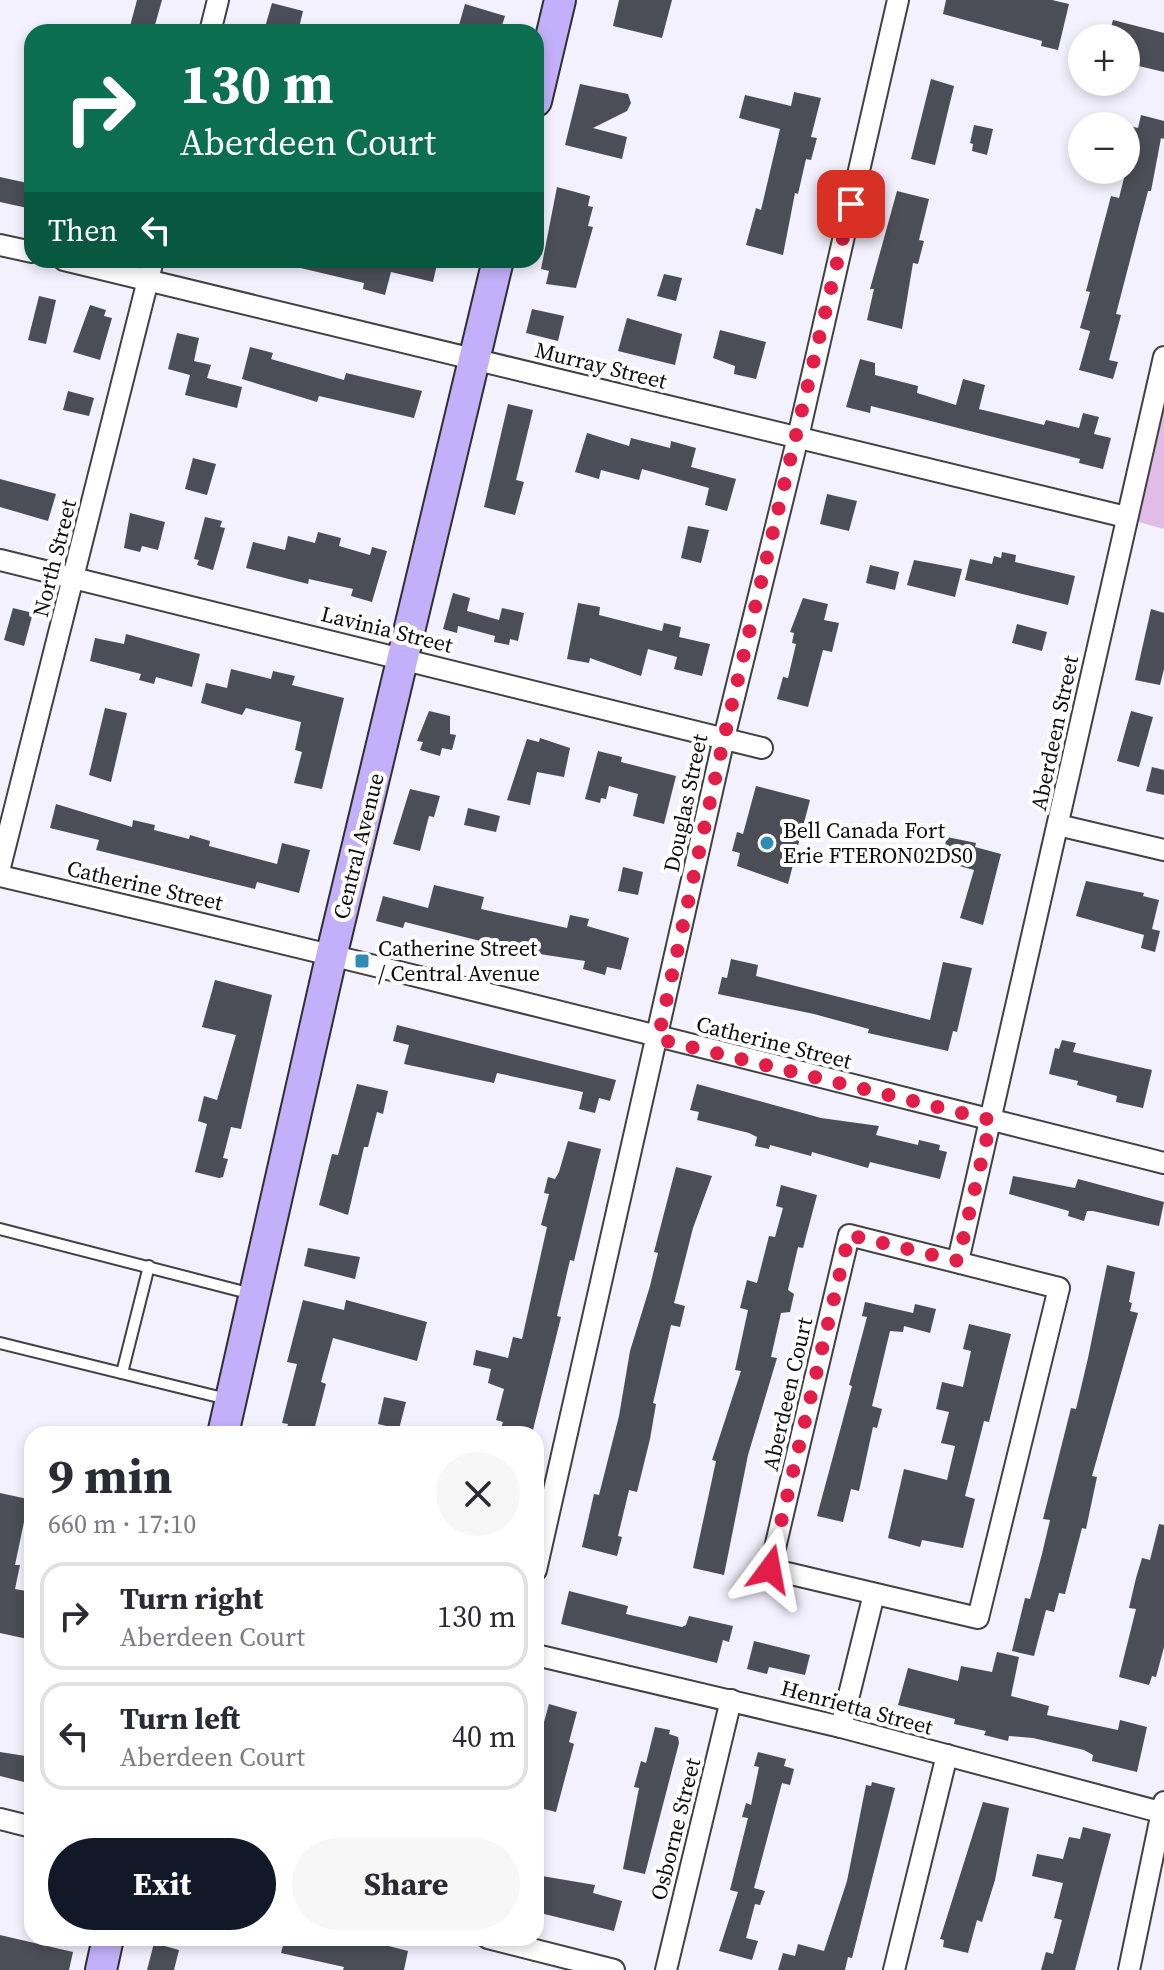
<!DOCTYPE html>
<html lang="en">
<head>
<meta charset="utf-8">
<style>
  :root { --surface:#fff; --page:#f7f7f7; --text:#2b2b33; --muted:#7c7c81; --line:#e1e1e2; --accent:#111827 }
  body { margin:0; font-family:"Source Serif 4",serif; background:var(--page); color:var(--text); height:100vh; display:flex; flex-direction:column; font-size:30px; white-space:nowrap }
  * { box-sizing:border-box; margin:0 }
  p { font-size:26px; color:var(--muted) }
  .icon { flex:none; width:44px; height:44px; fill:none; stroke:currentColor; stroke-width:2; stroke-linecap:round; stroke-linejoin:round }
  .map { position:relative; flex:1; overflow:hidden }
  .panel { position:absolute; left:24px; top:1426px; width:520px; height:520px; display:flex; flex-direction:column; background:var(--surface); border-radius:24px; box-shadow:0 4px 12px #0003 }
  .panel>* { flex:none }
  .hud { position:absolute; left:24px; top:24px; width:520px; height:244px; border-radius:24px; box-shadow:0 4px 12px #0003; background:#0b6e4f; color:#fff; overflow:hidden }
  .buttons { position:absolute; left:1068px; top:24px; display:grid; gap:16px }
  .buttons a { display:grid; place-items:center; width:72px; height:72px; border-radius:50%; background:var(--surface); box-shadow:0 4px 12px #0003; font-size:40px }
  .pin { position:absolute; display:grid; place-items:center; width:68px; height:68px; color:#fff; margin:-34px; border-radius:16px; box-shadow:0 4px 12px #0006 }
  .me { position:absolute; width:88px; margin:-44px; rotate:13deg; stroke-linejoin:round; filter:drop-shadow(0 0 6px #0008) }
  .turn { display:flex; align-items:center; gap:28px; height:168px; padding:0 24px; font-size:36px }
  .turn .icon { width:104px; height:104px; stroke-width:2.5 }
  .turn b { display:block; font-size:56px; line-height:68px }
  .then { display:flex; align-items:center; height:76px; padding:0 24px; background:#0003; gap:16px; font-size:30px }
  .round { display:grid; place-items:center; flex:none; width:84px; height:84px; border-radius:42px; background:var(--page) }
  .head { display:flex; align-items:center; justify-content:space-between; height:136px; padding:0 24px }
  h1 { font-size:48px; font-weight:700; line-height:60px }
  .primary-button { display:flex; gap:16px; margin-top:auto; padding:16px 24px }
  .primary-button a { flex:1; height:92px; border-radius:48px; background:var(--accent); color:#fff; font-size:32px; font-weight:700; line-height:92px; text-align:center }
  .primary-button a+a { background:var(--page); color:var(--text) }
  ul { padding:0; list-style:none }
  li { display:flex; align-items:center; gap:24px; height:108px; margin:0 16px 12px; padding:0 8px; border:4px solid var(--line); border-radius:24px }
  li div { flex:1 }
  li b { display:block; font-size:30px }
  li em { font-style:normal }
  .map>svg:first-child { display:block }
</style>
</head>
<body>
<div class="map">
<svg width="1164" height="1970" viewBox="0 0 1164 1970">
  <rect width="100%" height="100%" fill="#f3f1fe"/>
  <polygon fill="#e0bce7" points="1164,356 1164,529 1125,518"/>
  <g fill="#4b4e56">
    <polygon points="137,0 162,0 153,32 129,30"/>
    <polygon points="619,0 672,0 662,38 613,26"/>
    <polygon points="946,0 1052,0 1069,4 1058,50 1041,46 1042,41 943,14"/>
    <polygon points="272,3 303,11 298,32 265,27"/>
    <polygon points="465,4 505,16 500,32 484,32 459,25"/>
    <polygon points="1113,20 1164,33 1164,72 1126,63 1126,38 1108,38"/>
    <polygon points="931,79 954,86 935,165 911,159"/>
    <polygon points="580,84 628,94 631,103 627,111 593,128 627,137 622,159 565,145"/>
    <polygon points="794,92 821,98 811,137 817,138 811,160 806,159 798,194 795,193 783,255 746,245 756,208 761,210 780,129 739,118 745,95 791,106"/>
    <polygon points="1141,115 1164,121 1164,139 1161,138 1151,191 1148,191 1116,314 1121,315 1109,360 1118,362 1113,379 1079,370 1090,331 1080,328 1090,292 1086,291 1111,196 1119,198 1126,170 1132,142 1126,141 1129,126 1138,128"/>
    <polygon points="974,125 993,129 987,155 972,151 973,144 970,143"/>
    <polygon points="0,177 32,184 32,209 0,202"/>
    <polygon points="557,187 590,196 588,206 593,207 588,226 593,227 576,288 546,284 549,271 541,269"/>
    <polygon points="897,191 929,199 919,240 924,241 918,264 913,263 902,329 867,320 874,289 870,289"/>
    <polygon points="293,260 438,260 433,282 391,272 385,295 363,289 364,283 292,266"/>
    <polygon points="664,274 682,278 676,301 657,296"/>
    <polygon points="39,296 56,300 46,344 28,340"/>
    <polygon points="90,305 106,310 104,316 112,318 100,360 73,352"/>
    <polygon points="532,309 564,316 558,341 526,333"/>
    <polygon points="627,318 682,334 675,365 618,351"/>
    <polygon points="720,330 766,342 756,379 734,374 735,366 713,358"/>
    <polygon points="177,333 199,338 194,361 211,365 207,378 242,387 237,408 185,395 190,375 168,369"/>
    <polygon points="250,347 273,353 271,359 344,380 346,373 422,391 414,418 319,396 317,402 242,379"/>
    <polygon points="860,359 875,363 875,375 918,386 917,393 956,405 963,379 985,385 979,409 1044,425 1046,420 1079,428 1083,413 1099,417 1094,434 1111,438 1103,469 1079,463 1080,459 911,416 871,406 870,413 846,407"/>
    <polygon points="68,391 94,398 89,416 63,410"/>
    <polygon points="508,404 533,410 516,480 524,482 515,515 484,507"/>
    <polygon points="587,433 629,446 631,438 670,448 671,441 696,448 691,467 736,479 727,511 705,505 709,488 642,469 639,480 601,470 599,479 575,472"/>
    <polygon points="193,458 216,464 207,495 185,489"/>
    <polygon points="0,479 56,494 48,521 0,507"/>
    <polygon points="827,494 857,501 849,531 820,524"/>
    <polygon points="130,513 165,522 158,550 142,546 140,552 124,548"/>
    <polygon points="205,517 222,521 220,527 225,528 213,570 197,565 199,560 194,559"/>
    <polygon points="688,526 709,530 701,563 681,558"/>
    <polygon points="318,532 341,538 339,546 370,555 372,547 387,551 372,602 351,596 353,589 309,579 308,584 246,568 253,542 285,550 288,536 315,543"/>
    <polygon points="1002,552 1016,555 1015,562 1075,576 1068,605 965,580 970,559 992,564 994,556 1001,558"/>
    <polygon points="914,560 962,569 955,597 907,585"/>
    <polygon points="870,565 899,572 895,590 866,583"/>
    <polygon points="453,593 470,598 467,611 499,620 502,608 524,613 518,641 510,639 509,645 494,642 495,636 458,626 457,633 443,629"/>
    <polygon points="803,598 828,604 824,620 839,623 832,652 823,650 808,707 777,699 783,677 788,678 796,644 792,643 794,633 790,632"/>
    <polygon points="578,603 600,607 599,615 662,631 664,623 681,627 679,637 710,644 702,676 674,669 677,657 648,649 641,676 590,658 589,663 567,659"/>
    <polygon points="13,608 33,613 24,646 4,640"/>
    <polygon points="1151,609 1164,613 1164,669 1160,685 1135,680"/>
    <polygon points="1017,624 1047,632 1042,651 1012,643"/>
    <polygon points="126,634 200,654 192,687 156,677 154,684 139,680 141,674 90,661 95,638 124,644"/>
    <polygon points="231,669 271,679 273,671 295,676 292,685 344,698 322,789 294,783 302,752 295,750 301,722 246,708 242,715 201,703 206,683 227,688"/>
    <polygon points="105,708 127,713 111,782 89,775"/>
    <polygon points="429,711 450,716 450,734 456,735 452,750 442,748 440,756 420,750 423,742 417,741"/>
    <polygon points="1131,711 1153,717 1139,767 1117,761"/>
    <polygon points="540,738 570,748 564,777 537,772 530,805 507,800 527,739 539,742"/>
    <polygon points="598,751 622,757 621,762 676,776 664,824 633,816 638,794 609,786 606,799 601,798 600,803 585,799"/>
    <polygon points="1152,767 1164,770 1164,795 1146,791"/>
    <polygon points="756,786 810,800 788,884 737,866 740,853 732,851 737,832 743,834"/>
    <polygon points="410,789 440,796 434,817 429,816 420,851 393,844"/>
    <polygon points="56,804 132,827 133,820 155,825 154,830 189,839 190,835 210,841 209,846 277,864 282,843 310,850 299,893 257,882 255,889 96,850 99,840 50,828"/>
    <polygon points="468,808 500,816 496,832 464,825"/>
    <polygon points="947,837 976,843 975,847 1001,854 983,925 960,918 974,870 941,861"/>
    <polygon points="623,867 643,872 638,895 618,891"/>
    <polygon points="1086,881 1144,893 1143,896 1159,900 1152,929 1160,931 1155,952 1141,948 1144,935 1076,916"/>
    <polygon points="434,885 484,897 481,909 567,928 570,915 589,919 587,926 629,938 621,970 607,967 605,975 583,969 585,961 520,951 405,922 403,928 376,921 383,896 428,908"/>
    <polygon points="731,959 758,965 756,976 930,1020 943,962 972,968 957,1032 953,1031 948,1051 868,1033 869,1029 814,1014 718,994 722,977 727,978"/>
    <polygon points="215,980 272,995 241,1129 231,1127 223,1158 228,1159 223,1177 219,1178 195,1172 207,1124 198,1121 204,1096 217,1100 236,1035 202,1027"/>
    <polygon points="397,1025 616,1080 610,1101 599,1098 595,1113 579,1109 583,1092 497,1073 494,1083 404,1064 409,1045 393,1041"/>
    <polygon points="1062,1040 1076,1043 1073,1052 1152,1070 1143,1108 1116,1102 1117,1096 1077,1085 1078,1081 1049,1074 1055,1048 1059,1049"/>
    <polygon points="357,1084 388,1091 383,1114 377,1112 368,1147 364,1147 348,1215 319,1205 332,1154 338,1155"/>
    <polygon points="697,1084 821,1118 879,1126 876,1135 918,1145 919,1140 940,1145 939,1150 947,1152 940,1179 870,1162 868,1168 812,1152 811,1156 770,1145 769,1149 755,1146 757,1137 749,1133 697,1120 699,1112 690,1110"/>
    <polygon points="568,1141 601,1149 574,1261 570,1260 557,1316 561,1317 532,1434 499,1434 503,1422 496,1420 504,1389 488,1383 491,1369 473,1365 476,1350 508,1358 513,1337 522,1339 547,1227 541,1225 549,1194 544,1193 548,1177 555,1179 559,1172"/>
    <polygon points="676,1167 712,1176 693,1228 674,1303 685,1306 680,1327 671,1325 653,1403 656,1404 650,1439 637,1492 629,1490 618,1536 622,1537 617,1556 582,1547 594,1494 599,1495 619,1416 630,1351 650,1286 658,1253 654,1252"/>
    <polygon points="1013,1176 1075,1188 1078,1179 1164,1202 1159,1226 1093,1211 1087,1211 1084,1221 1068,1216 1069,1211 1009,1194"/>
    <polygon points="781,1185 817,1195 803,1248 798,1247 788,1290 794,1294 790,1312 781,1313 771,1357 777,1358 748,1455 724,1575 693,1568 716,1461 712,1460 741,1371 735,1370 748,1310 740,1308 747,1280 757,1283 769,1236 775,1237 783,1208 776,1206"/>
    <polygon points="308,1248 360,1257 355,1279 304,1266"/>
    <polygon points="1107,1265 1135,1272 1129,1302 1132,1303 1130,1311 1138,1313 1092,1476 1097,1477 1086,1529 1082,1528 1065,1594 1059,1593 1054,1612 1046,1610 1034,1656 1012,1651 1025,1598 1030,1599 1042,1554 1050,1520 1043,1519 1071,1408 1076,1409 1088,1358"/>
    <polygon points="303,1300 344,1310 346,1300 427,1322 417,1361 333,1338 321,1382 326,1384 313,1434 285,1434 288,1424 282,1423 297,1364 287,1362"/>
    <polygon points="865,1302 913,1313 915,1304 936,1309 930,1333 904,1326 903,1332 890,1331 872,1406 882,1409 877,1428 873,1427 859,1491 851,1489 843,1522 817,1516 852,1386 849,1385 867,1317 862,1316"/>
    <polygon points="969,1324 1011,1334 989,1422 984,1421 965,1496 975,1499 963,1548 922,1540 920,1547 888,1538 904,1469 947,1480 955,1446 941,1443 949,1412 936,1409 942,1382 963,1387 971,1351 963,1349"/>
    <polygon points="384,1397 406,1402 399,1429 378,1424"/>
    <polygon points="0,1493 32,1500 32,1523 24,1522 15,1565 20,1565 15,1589 32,1592 32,1640 0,1633"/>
    <polygon points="1159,1524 1164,1525 1164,1647 1156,1677 1152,1676 1149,1685 1119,1677 1136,1609 1129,1608 1136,1578 1142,1558 1150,1560"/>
    <polygon points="569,1591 628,1606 626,1614 682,1627 686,1625 689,1616 733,1626 729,1642 723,1640 717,1663 561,1624"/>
    <polygon points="754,1641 810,1655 805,1675 769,1667 767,1674 747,1669"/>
    <polygon points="997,1652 1019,1657 1011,1696 1049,1706 1047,1715 1118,1730 1120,1720 1147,1727 1137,1772 1092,1761 1093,1755 1084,1750 1033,1738 1009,1736 1008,1741 984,1735 986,1731 954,1724 955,1719 898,1705 908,1668 958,1681 961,1666 992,1672"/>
    <polygon points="549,1704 577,1712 569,1742 574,1744 556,1812 536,1807 536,1751"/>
    <polygon points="655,1727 670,1730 669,1734 678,1737 679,1743 645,1874 623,1869 639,1788 634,1787 641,1761 646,1763"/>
    <polygon points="0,1752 32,1757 32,1784 0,1776"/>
    <polygon points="758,1752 786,1759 784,1766 794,1769 790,1785 782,1783 754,1888 765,1891 760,1905 755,1904 746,1938 758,1941 752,1960 719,1951 738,1892 730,1890 748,1818 742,1817 746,1803 751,1805 759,1767 754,1766"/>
    <polygon points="872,1782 895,1788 852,1958 848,1957 845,1970 778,1970 783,1953 795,1956 798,1944 824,1951 847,1881 866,1785 871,1786"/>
    <polygon points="983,1802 1009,1808 995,1880 982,1922 977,1920 968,1953 943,1947 944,1940 940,1939"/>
    <polygon points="1083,1827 1111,1834 1075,1970 1041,1970 1046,1952 1053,1954 1062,1920 1054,1918 1063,1883 1032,1876 1037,1854 1063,1859 1069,1837 1080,1839"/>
    <polygon points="536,1875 595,1885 593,1893 622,1901 614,1931 536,1912"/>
    <polygon points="0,1935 73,1952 69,1970 0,1970"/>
    <polygon points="285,1938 328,1938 350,1944 351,1938 358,1938 408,1951 404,1970 343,1970 344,1967 281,1953"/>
    <polygon points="154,1943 179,1950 174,1970 147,1970"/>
  </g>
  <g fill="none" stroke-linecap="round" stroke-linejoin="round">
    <defs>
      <g id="service">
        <polyline points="0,1229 252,1294"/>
        <polyline points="0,1343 227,1399"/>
        <polyline points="122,1373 149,1266"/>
      </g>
      <g id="minor">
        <polyline points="210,32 218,0"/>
        <polyline points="0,245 32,252"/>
        <polyline points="64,260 1126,517"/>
        <polyline points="0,560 762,748"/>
        <polyline points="1058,825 1164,850"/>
        <polyline points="0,867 153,260"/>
        <path d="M0 876C389 967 776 1066 1164 1163"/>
        <polygon points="849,1235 1059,1288 978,1618 770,1569"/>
        <polyline points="958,1261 1164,357"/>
        <polyline points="536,1570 724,738 798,437 898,0"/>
        <polyline points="536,1655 841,1727 1164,1813"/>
        <polyline points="841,1727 874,1594"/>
        <polyline points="0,1819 32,1827"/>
        <polyline points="488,1938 614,1970"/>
        <polyline points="666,1970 731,1700"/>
        <polyline points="894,1970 947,1755"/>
        <polyline points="1129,1970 1164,1802"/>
      </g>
      <g id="secondary">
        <polyline points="536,101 560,0"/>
        <polyline points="223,1434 332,953 498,260"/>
        <polyline points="101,1970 108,1938"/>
      </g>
    </defs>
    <use href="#service" stroke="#414141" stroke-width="14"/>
    <use href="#minor" stroke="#414141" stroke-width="24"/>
    <use href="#secondary" stroke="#303030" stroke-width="34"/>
    <use href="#service" stroke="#fff" stroke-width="10"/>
    <use href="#minor" stroke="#fff" stroke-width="20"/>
    <use href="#secondary" stroke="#c3b0fa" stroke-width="30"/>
  </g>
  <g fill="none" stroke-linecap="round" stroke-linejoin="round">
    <polyline stroke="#e11d48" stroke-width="14" stroke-dasharray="0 25.2" points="770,1569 849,1235 958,1261 991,1120 658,1039 724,738 851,204"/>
  </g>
  <g fill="#2f8ab6" stroke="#fff" stroke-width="3">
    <circle cx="767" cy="843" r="8"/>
    <rect x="354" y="953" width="16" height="16" rx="4"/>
  </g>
  <g text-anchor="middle" stroke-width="8" stroke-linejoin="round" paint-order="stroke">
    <g font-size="22" fill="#0e0e0e" stroke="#fff">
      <text transform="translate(601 365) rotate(14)" y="8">Murray Street</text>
      <text transform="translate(54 558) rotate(-76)" y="8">North Street</text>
      <text transform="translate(387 629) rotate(14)" y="8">Lavinia Street</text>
      <text transform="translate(1054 733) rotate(-78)" y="8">Aberdeen Street</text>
      <text transform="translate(685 803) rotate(-78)" y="8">Douglas Street</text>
      <text transform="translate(358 846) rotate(-76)" y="8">Central Avenue</text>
      <text transform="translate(145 885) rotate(13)" y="8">Catherine Street</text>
      <text transform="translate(774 1042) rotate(14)" y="8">Catherine Street</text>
      <text transform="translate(787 1394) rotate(-77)" y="8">Aberdeen Court</text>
      <text transform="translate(857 1707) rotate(15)" y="8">Henrietta Street</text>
      <text transform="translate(675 1829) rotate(-76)" y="8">Osborne Street</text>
    </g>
    <g font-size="22" fill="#0e0e0e" stroke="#fff" text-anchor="start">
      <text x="783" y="838">Bell Canada Fort<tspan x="783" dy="25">Erie FTERON02DS0</tspan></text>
      <text x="378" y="956">Catherine Street<tspan x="378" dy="25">/ Central Avenue</tspan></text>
    </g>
  </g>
</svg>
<div class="buttons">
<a>+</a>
<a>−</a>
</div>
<div class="pin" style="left:851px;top:204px;background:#d93025"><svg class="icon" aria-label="arrive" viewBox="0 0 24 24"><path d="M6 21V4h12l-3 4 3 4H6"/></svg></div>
<svg class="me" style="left:770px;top:1569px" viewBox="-20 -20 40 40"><path d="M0-17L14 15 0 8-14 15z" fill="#e11d48" stroke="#fff" stroke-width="4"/></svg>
<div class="hud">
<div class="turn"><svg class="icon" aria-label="right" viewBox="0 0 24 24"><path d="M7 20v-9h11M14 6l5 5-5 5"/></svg><div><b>130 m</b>Aberdeen Court</div></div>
<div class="then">Then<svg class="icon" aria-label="left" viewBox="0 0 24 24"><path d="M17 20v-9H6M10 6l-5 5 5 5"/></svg></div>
</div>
<section class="panel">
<div class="head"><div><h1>9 min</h1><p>660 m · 17:10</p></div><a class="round"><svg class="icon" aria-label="close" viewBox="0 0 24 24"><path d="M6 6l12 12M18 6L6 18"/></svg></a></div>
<ul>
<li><svg class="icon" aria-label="right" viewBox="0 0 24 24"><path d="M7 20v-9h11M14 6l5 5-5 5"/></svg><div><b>Turn right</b><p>Aberdeen Court</p></div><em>130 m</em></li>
<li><svg class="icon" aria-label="left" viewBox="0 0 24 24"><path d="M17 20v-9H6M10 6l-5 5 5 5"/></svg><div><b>Turn left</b><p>Aberdeen Court</p></div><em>40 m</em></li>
</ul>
<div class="primary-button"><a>Exit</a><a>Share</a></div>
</section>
</div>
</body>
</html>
